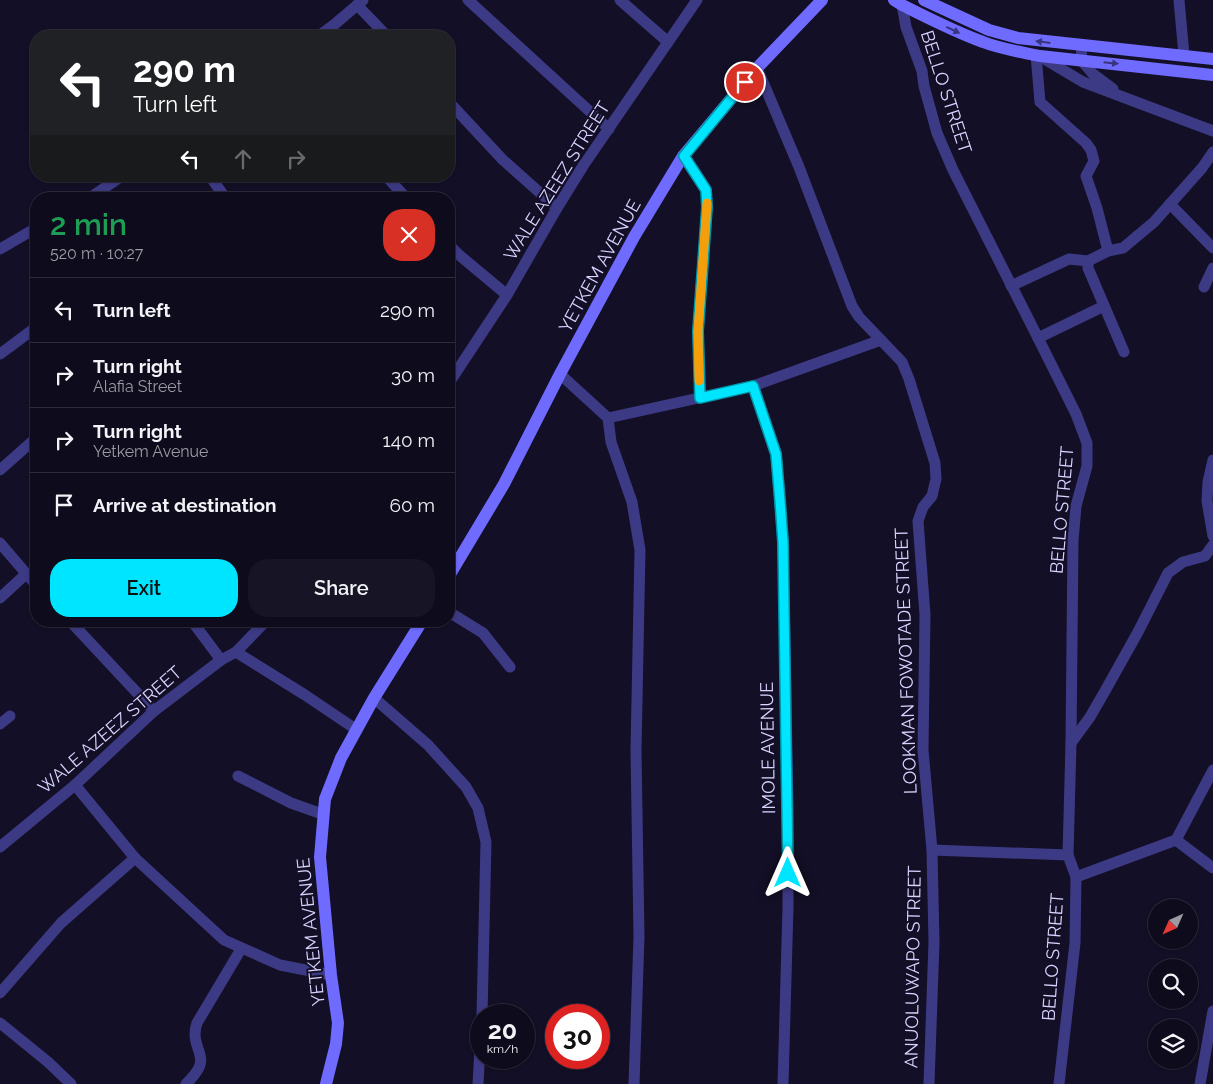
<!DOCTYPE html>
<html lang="en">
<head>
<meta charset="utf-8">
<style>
  :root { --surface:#0e0b1c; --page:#171425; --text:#f1f3f6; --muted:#9b9ba3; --line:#2e2b3b; --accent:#00e5ff }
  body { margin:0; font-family:Raleway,sans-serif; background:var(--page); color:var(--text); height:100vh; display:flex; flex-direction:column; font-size:19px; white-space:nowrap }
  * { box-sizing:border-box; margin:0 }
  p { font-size:16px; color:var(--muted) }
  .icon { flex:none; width:28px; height:28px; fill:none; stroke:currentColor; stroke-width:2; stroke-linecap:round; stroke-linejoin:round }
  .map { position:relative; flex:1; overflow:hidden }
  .sheet { position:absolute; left:30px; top:192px; width:425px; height:435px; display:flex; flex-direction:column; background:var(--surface); border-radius:20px; box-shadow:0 1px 4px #0004,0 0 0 1px var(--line) }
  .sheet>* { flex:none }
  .banner { position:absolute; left:30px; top:30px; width:425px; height:152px; border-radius:20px; box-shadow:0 1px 4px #0004,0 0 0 1px var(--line); background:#202124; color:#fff; overflow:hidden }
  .needle { width:32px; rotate:225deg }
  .fabs { position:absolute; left:1148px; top:899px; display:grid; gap:10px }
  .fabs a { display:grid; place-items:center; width:50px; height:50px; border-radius:50%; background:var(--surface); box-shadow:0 1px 4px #0004,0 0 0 1px var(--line); font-size:25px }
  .speed { position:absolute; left:470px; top:1004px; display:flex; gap:10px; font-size:25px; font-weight:700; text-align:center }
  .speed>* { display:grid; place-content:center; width:65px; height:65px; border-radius:50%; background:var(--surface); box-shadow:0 1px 4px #0004,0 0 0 1px var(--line); line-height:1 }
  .speed small { font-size:12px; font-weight:400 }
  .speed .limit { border:8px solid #d22; background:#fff; color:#111 }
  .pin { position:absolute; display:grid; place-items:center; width:42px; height:42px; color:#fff; margin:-21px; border:2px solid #fff; border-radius:50%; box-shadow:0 1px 5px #0007 }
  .me { position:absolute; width:55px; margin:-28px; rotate:0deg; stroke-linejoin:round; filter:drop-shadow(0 0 4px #0008) }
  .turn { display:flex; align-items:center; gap:18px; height:105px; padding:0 20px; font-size:22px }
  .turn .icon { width:65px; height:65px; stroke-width:2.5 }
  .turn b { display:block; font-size:35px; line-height:42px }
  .lanes { display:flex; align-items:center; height:48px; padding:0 20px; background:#0003; justify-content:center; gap:25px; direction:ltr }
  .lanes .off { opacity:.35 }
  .round { display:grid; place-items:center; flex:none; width:52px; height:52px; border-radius:20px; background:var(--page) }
  .headline { display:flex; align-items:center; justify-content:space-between; height:85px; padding:0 20px }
  h1 { font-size:30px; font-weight:600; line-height:38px; color:#1e9e55 }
  .button { display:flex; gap:10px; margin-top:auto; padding:10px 20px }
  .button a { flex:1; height:58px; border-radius:20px; background:var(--accent); color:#111; font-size:20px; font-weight:600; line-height:58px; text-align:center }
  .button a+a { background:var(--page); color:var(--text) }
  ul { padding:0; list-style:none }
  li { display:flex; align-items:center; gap:15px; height:65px; padding:0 20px; border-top:1px solid var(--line) }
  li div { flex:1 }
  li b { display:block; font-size:19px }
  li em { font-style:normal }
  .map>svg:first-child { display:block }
</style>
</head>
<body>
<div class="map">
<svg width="1213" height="1084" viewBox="0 0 1213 1084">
  <rect width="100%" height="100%" fill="#130f26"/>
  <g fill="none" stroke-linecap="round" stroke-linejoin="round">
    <g stroke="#3d3a85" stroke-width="11">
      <polyline points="468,0 609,129"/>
      <polyline points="620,0 668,42"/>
      <polyline points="1179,0 1184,55"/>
      <polyline points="357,5 387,36"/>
      <polyline points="902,5 906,27 922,71 924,86 937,133 953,170 1038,338 1076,414 1087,443 1087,466 1076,506 1073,541 1071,743 1068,855 1076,877 1075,943 1059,1084"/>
      <polyline points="319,36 335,24 363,0"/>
      <polyline points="1082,45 1081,60 1093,74 1113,89"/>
      <polyline points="1036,55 1040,102 1086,143 1091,150 1094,161 1086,176 1097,208 1108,251"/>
      <polyline points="1041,57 1083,82 1213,131"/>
      <polyline points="757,68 799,167 852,306 859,317 902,362 909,379 935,463 936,479 932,496 923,507 918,521 925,615 923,750 932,850 934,942 929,1084"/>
      <polyline points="449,102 503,160 557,208"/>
      <polyline points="683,156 706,190 707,207 698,331 700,398"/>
      <polyline points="210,176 226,199"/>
      <polyline points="386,176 407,199"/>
      <polyline points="88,199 122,176"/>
      <polyline points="1170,204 1213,248"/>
      <polyline points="449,245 458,254 507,295"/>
      <polyline points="0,249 36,228"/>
      <polyline points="1011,286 1069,259 1088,261"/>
      <polyline points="1204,287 1213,268"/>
      <polyline points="1038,338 1104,306"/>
      <polyline points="1124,352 1088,268 1088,261 1108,251 1123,248 1154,222 1202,168 1213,152"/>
      <polyline points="0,354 35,328"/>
      <polyline points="560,374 608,418 753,386 881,340"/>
      <polyline points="449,383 507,295 557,208 583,166 697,0"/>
      <polyline points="753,386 776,454 783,543 788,806 788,907 783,1084"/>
      <polyline points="608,418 611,442 632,502 640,550 636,750 639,937 634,1084"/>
      <polyline points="1213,460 1208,482 1207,501 1213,536"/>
      <polyline points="0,470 36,438"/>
      <polyline points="0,543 36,585"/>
      <polyline points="0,598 26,574"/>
      <polyline points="449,612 483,633 510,667"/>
      <polyline points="70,621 154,711"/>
      <polyline points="192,621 221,660"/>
      <polyline points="236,652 305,695 357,730"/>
      <polyline points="374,698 428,745 466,787 478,808 486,842 482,1015"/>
      <polyline points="0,724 10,716"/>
      <polyline points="1071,743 1090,717 1105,691 1138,632 1168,573 1183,562 1205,556 1213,545"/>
      <polyline points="238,776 291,803 322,814"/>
      <polyline points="75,785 135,858 224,940 280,965 331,975"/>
      <polyline points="1176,840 1213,868"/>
      <polyline points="0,847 75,785 154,711 221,660 236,652 266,621"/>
      <polyline points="932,850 1068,855"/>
      <polyline points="1076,877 1176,840 1213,770"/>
      <polyline points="0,993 61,923 135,858"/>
      <polyline points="0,1023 48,1062 71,1084"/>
      <path d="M186 1084C191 1079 198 1072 200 1065 204 1053 190 1042 197 1023L241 949"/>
      <polyline points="478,1084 481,1030"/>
      <polyline points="1200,1084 1213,1011"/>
    </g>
    <g stroke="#6f6bff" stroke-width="12">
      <path d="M894 0 902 5C928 18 955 32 983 42 1001 49 1021 52 1040 56L1213 75"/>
      <polyline points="924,0 989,30 1018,38 1213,59"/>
      <polyline points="449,576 504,484 560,374 634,237 683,156 757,68 822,0"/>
      <polyline points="326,1084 336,1044 338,1023 331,975 320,857 325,799 341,758 374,698 422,621"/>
    </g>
  </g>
  <defs><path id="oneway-solid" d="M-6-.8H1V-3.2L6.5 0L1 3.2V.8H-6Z" transform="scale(1.25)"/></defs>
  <g fill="#38347d">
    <use href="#oneway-solid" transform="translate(953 30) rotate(25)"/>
    <use href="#oneway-solid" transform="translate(1043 42) rotate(-173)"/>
    <use href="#oneway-solid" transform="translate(1111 63) rotate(6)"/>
  </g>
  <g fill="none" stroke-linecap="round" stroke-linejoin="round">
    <defs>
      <polyline id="route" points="745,82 684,156 706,190 707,207 698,331 700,398 753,386 776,454 780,501 783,542 788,873"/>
    </defs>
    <use href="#route" stroke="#0095a6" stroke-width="12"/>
    <use href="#route" stroke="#00e5ff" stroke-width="9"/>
    <polyline stroke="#f59e0b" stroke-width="9" points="699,381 698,331 707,203"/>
  </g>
  <g text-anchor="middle" stroke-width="4" stroke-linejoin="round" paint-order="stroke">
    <g font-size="18" fill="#d9d4ff" stroke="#130f26">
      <text transform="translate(946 92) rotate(72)" y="6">BELLO STREET</text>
      <text transform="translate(557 181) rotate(-58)" y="6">WALE AZEEZ STREET</text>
      <text transform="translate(600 266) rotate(-61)" y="6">YETKEM AVENUE</text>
      <text transform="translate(1062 510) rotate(-85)" y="6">BELLO STREET</text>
      <text transform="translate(906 661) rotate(-92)" y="6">LOOKMAN FOWOTADE STREET</text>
      <text transform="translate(110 730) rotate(-41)" y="6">WALE AZEEZ STREET</text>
      <text transform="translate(768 748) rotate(-91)" y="6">IMOLE AVENUE</text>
      <text transform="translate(311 932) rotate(-96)" y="6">YETKEM AVENUE</text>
      <text transform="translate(1053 957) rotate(-86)" y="6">BELLO STREET</text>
      <text transform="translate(913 967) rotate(-89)" y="6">ANUOLUWAPO STREET</text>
    </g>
  </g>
</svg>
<div class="fabs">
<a><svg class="needle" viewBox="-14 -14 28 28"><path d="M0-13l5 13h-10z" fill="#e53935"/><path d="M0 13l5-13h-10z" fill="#9b9ba3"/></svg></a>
<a><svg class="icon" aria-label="search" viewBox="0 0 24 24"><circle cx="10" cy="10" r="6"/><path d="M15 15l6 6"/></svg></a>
<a><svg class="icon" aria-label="layers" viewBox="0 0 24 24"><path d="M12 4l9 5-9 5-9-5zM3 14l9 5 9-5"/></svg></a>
</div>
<div class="speed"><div>20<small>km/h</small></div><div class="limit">30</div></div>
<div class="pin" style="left:745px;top:82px;background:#d93025"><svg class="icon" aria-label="arrive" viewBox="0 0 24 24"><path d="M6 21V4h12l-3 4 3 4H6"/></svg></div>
<svg class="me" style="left:788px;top:873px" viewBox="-20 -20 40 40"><path d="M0-17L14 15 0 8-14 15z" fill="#00e5ff" stroke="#fff" stroke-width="4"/></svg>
<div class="banner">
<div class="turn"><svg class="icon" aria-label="left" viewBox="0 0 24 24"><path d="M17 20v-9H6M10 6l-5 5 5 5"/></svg><div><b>290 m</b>Turn left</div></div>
<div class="lanes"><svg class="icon" aria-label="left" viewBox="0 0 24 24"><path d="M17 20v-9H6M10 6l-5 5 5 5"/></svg><svg class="icon off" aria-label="ahead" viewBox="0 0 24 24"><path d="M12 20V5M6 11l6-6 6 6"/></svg><svg class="icon off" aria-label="right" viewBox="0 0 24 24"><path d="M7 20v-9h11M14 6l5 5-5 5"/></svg></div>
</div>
<section class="sheet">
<div class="headline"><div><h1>2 min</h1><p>520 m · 10:27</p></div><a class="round" style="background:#d93025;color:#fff"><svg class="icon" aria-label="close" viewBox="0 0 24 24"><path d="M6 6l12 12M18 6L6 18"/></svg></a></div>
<ul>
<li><svg class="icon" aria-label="left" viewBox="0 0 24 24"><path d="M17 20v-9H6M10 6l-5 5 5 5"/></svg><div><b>Turn left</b></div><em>290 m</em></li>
<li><svg class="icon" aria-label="right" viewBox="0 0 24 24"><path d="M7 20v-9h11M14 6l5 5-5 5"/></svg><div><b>Turn right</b><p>Alafia Street</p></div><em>30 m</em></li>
<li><svg class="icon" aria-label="right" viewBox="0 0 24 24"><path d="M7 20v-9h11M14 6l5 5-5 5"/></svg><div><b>Turn right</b><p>Yetkem Avenue</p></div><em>140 m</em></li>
<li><svg class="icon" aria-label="arrive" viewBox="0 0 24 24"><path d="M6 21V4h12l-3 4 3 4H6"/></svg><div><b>Arrive at destination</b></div><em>60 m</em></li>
</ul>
<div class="button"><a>Exit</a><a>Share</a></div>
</section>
</div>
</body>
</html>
